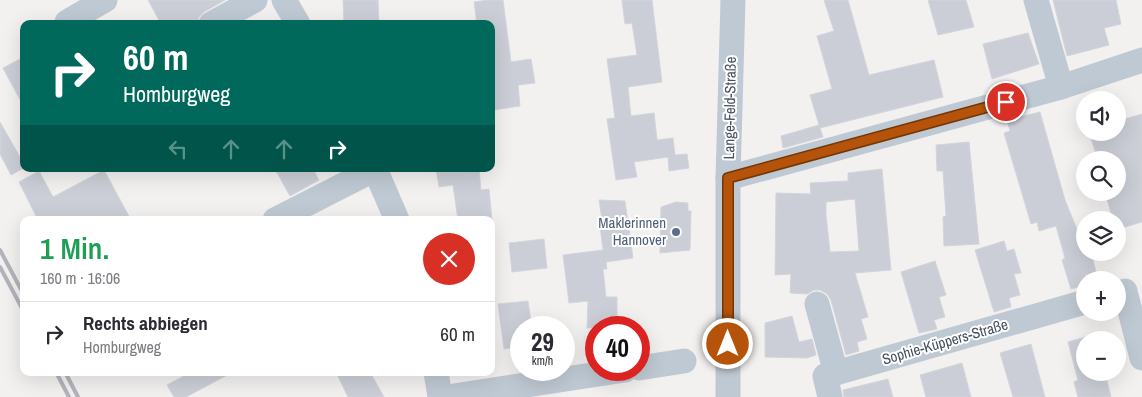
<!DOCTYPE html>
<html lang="de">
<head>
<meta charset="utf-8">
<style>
  :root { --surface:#fff; --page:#f2f2f3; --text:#2b2b33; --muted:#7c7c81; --line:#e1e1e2 }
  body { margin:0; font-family:"Archivo Narrow",sans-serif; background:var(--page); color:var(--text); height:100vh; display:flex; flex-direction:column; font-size:19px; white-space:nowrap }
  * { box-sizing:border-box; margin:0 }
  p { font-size:16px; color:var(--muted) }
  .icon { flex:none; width:28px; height:28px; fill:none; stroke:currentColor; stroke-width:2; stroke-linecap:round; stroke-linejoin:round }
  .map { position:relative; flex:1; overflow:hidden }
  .panel { position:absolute; left:20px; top:216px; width:475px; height:160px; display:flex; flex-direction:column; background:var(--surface); border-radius:10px; box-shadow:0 5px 20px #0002 }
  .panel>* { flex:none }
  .top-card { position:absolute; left:20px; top:20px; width:475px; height:152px; border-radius:10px; box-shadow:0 5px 20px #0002; background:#00695c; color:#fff; overflow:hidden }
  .tools { position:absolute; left:1076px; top:91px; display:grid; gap:10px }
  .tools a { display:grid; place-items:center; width:50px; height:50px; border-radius:50%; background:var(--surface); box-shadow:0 5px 20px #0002; font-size:25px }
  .speed { position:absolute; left:510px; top:316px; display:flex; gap:10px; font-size:25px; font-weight:700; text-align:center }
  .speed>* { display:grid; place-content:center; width:65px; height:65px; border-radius:50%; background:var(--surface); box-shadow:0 5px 20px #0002; line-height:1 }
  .speed small { font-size:12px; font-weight:400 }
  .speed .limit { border:8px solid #d22; background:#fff; color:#111 }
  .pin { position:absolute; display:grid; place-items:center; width:42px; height:42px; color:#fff; margin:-21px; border:2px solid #fff; border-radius:50%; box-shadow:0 1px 5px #0007 }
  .me { position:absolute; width:55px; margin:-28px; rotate:0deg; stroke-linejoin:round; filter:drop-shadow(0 0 4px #0008) }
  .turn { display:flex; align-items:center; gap:18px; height:105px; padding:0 20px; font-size:22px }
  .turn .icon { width:65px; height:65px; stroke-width:2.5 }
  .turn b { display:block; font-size:35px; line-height:42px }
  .lanes { display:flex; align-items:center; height:48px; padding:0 20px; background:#0003; justify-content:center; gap:25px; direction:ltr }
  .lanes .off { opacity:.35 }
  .round { display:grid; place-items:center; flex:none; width:52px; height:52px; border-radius:26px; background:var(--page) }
  .headline { display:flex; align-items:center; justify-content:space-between; height:85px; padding:0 20px }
  h1 { font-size:30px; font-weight:600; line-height:38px; color:#1e9e55 }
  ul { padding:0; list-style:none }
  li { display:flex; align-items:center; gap:15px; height:65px; padding:0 20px; border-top:1px solid var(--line) }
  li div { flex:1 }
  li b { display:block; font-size:19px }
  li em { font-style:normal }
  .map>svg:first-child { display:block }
</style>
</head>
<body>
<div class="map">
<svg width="1142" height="397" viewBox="0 0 1142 397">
  <rect width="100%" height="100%" fill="#f3f0f0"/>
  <g fill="#cbced6" stroke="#d3d5dc" fill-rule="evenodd">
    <polygon points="148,0 225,0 204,12 199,17 197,24 161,24"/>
    <polygon points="343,0 378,0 379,24 344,24"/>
    <polygon points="488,0 503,0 511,62 531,59 535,83 518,85 520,106 494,110 491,88 491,24 477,24 474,2"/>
    <polygon points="622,0 652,0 662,82 628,87 631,116 654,113 657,140 673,138 675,155 687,154 689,168 669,171 668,157 634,162 637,177 616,180 607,119 615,118 607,59 637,55 632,23 625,24"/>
    <polygon points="824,0 848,0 869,75 934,60 943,97 820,128 823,137 783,148 781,136 819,125 810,95 832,89 817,36 834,31"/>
    <polygon points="928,0 966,0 974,27 938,35"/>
    <polygon points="1053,0 1116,0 1121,24 1104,28 1109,45 1067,56"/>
    <polygon points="1028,33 1039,64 992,79 983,44"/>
    <polygon points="24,57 24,107 3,68"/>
    <polygon points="1040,112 1065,200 1078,232 1085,231 1085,252 1091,252 1096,272 1085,275 1085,285 1071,289 1062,260 1065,258 1056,226 1039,231 1037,222 1031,224 1004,133 1010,131 1007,120"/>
    <polygon points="1142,114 1142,222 1118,229 1118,220 1113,220 1105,192 1118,192 1118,160 1098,160 1089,132 1118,132 1118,121"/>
    <polygon points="0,122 24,164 24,168 11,175 0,154"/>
    <polygon points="969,142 979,244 944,246 943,217 946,216 943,171 937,171 936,145"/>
    <polygon points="275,169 313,169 319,180 290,196"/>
    <polygon points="436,169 479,169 481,190 489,189 492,220 458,220 453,185 439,187"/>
    <path d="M882 169 891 270 855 273 868 317 861 319 867 339 857 342 859 351 846 355 831 300 827 294 820 290H814L807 294 790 293 791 274 775 275 776 193 811 194 810 183 848 181V173ZM855 199 859 251 830 252 826 215V202Z"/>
    <polygon points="104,170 131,220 38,220 19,182 39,171 53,197"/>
    <polygon points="599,200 625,201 633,258 606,262 607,269 603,269 606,297 617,297 617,328 587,328 588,301 569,303 563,255 603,250 600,226 603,226"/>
    <polygon points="676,202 688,203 688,211 691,211 690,250 660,253 661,207"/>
    <polygon points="544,239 547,268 512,272 509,243"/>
    <polygon points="1004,241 1007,251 1014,249 1021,273 1014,274 1020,295 1009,298 1011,307 994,312 975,250"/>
    <polygon points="935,261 946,295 939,297 945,317 934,320 937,329 919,333 901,272"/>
    <polygon points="528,301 532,328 521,328 521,347 504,349 498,304"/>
    <polygon points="792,316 799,342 812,339 816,355 807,358 765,357 765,323"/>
    <polygon points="1085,337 1085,372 1105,372 1111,397 1078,397 1074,382 1078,380 1068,342"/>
    <polygon points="1031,344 1045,397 1013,397 1000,353"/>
    <polygon points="962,363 971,397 926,397 920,375"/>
    <polygon points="191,372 233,372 186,397 174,397 167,385"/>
    <polygon points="336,372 370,372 384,397 348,397"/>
    <polygon points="888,379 893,397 844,397 843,390"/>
  </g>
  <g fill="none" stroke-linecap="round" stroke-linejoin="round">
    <g stroke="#bfc9d3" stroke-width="25">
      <polyline points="284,0 298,24"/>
      <polyline points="1036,0 1061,87"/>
      <polyline points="67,22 105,0"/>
      <polyline points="211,24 255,0"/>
      <polyline points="375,169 397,220"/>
      <polyline points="728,178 1061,87 1142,60"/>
      <polyline points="275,220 375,169"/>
      <polyline points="1125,291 1142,358"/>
      <polyline points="817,304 836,373"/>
      <polyline points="639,368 684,361"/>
      <polyline points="436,372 440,397"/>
      <polyline points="447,397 625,370"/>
      <polyline points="728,397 728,178 733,0"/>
      <polyline points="830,397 825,376 1085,302"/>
    </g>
    <g stroke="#b1b4bb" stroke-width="4">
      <polyline points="0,250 24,295"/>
      <polyline points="0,267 24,312"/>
      <polyline points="56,372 69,397"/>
      <polyline points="65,372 78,397"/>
    </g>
  </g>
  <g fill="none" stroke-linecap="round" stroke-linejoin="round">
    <defs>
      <polyline id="route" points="728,344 728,178 1006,102"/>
    </defs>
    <use href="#route" stroke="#753606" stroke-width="12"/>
    <use href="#route" stroke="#b45309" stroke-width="9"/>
  </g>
  <circle fill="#5c6f8a" stroke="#fff" stroke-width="2" cx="676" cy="232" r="5"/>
  <g text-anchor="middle" stroke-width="4" stroke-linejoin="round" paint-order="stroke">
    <g font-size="15" fill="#455160" stroke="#fff">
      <text transform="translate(730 108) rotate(-89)" y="5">Lange-Feld-Straße</text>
      <text transform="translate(945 342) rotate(-16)" y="5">Sophie-Küppers-Straße</text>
    </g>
    <g font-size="15" fill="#4e5e75" stroke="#fff" text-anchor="end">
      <text x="666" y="228">Maklerinnen<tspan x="666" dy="17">Hannover</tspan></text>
    </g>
  </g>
</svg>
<div class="tools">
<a><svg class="icon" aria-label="sound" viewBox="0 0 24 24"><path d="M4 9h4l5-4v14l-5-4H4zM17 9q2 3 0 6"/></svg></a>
<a><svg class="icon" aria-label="search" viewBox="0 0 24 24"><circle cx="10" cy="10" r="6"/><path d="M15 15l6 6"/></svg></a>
<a><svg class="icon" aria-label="layers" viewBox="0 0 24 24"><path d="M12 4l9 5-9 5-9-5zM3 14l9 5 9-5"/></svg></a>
<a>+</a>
<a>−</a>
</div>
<div class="speed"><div>29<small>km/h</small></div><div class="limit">40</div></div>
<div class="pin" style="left:1006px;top:102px;background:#d93025"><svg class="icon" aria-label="arrive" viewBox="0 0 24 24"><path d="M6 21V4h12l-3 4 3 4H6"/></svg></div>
<svg class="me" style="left:728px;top:344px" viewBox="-20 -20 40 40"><circle r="17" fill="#b45309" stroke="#fff" stroke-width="3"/><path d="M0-11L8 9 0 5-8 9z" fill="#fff"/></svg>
<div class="top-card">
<div class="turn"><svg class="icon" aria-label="right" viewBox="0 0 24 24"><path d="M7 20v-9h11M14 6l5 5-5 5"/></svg><div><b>60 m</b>Homburgweg</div></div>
<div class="lanes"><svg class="icon off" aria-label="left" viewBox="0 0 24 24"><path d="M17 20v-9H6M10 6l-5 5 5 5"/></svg><svg class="icon off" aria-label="ahead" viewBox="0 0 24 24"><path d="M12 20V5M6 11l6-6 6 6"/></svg><svg class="icon off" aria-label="ahead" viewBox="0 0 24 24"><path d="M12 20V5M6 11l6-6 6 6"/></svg><svg class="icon" aria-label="right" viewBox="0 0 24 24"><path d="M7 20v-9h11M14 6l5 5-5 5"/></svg></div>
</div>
<section class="panel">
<div class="headline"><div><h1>1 Min.</h1><p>160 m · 16:06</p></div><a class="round" style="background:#d93025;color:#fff"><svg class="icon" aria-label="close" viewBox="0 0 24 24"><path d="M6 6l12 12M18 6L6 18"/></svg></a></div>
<ul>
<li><svg class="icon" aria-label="right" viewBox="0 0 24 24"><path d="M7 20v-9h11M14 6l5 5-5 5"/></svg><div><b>Rechts abbiegen</b><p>Homburgweg</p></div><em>60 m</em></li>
</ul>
</section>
</div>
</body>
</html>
